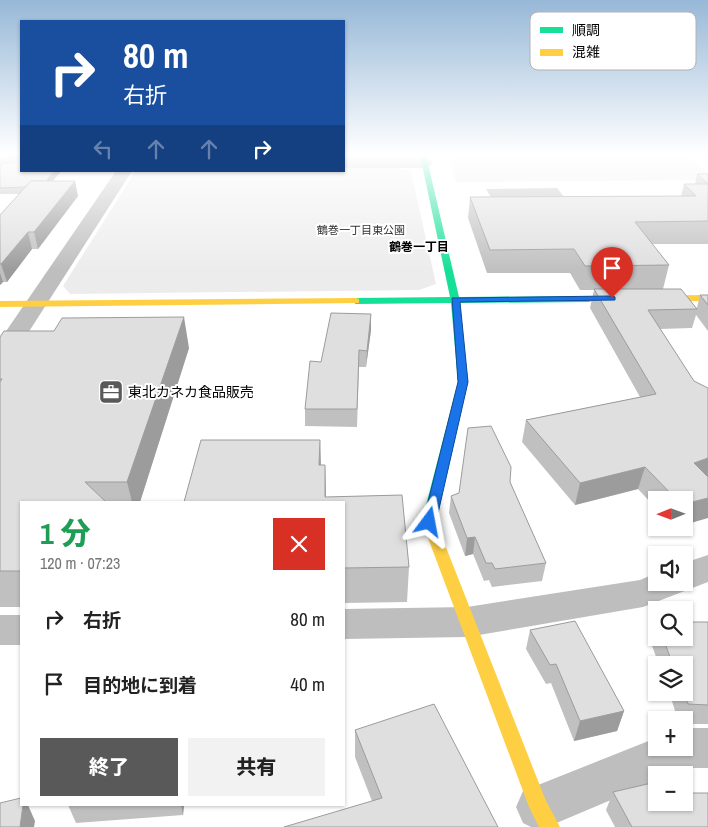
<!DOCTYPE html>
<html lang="ja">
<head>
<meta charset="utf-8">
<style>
  :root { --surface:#fff; --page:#f2f2f2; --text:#222; --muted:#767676; --accent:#595959 }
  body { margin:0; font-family:"Archivo Narrow","Noto Sans JP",sans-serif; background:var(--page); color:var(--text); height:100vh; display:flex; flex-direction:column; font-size:19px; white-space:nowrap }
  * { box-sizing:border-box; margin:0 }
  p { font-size:16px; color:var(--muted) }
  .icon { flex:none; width:28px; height:28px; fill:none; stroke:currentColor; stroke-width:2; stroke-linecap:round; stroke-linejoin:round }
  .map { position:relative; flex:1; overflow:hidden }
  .drawer { position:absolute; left:20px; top:501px; width:325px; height:305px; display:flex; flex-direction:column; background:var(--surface); border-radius:0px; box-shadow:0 1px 4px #0004 }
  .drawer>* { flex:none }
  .banner { position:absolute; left:20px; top:20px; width:325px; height:152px; border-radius:0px; box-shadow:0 1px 4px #0004; background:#1a4fa0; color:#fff; overflow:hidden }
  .needle { width:32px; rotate:269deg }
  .controls { position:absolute; left:648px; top:491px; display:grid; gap:10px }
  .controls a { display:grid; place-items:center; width:45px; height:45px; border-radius:0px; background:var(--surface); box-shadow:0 1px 4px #0004; font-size:25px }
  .pin { position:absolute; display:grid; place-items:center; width:42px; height:42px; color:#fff; margin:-51px -21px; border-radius:50% 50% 50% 0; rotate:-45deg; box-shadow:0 0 5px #0007 }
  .pin .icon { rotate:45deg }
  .me { position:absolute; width:55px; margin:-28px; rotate:13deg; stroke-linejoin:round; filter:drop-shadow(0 0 4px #0008) }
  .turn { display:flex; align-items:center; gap:18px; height:105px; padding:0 20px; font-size:22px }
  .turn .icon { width:65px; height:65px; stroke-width:2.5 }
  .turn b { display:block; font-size:35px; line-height:42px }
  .lanes { display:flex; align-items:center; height:48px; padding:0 20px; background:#0003; justify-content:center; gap:25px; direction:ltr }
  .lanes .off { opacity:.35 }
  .round { display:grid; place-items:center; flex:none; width:52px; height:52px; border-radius:0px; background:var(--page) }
  .headline { display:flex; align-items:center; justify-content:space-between; height:85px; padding:0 20px }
  h1 { font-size:30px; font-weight:800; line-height:38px; color:#1e9e55 }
  .button { display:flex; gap:10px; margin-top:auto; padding:10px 20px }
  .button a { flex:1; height:58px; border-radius:0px; background:var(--accent); color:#fff; font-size:20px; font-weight:800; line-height:58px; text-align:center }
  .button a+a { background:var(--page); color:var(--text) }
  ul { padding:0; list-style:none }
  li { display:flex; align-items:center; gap:15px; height:65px; padding:0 20px }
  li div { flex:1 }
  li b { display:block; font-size:19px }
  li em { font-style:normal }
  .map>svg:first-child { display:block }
</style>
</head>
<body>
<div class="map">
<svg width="708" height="827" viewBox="0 0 708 827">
  <rect width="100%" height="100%" fill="#fff"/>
  <g fill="#ececec">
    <polygon points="449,155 689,155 708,173 708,180 456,182"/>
    <polygon points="344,168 397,168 411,171 436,284 419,290 70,294 63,286 135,172 344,171"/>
  </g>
  <polygon fill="#bfbfbf" points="557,188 565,198 492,199 486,189"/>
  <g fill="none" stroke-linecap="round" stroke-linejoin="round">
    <g fill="#bebebe" fill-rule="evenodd">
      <polygon points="11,155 21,155 21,161 0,169 0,159"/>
      <polygon points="344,158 425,158 430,160 433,163 430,166 425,168 344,168"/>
      <polygon points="116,171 132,171 12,358 9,363 0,365 0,340"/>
      <polygon points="708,555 708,582 643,607 467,637 344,639 344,609 467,607 640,580 656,573 656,582 684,582 684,563"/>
      <rect x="0" y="615" width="21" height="30"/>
      <polygon points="684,728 708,728 708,768 685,768 670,775 656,775 656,781 547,827 531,827 523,823 516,807 523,791 656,738 656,748 684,748"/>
    </g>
    <polygon fill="#16e098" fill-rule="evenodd" points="420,155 426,155 459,297 590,296 594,299 590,302 460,303 468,382 440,505 438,508 428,508 426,505 458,382 451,303 356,304 351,301 356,298 450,297"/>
    <g fill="#ffcf43" fill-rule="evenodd">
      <polygon points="708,295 708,301 590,302 586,299 590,296"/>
      <polygon points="356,298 359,299 359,303 0,307 0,301"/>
      <polygon points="433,501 438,502 440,505 436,522 546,801 560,827 539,827 529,807 422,522 428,502"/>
    </g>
  </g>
  <g fill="#c0c0c0">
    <polygon points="0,167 21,171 61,171 53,181 78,196 38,249 32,249 7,282 3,282 0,285 0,215 19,194 0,194"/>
    <polygon points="697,174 708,174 708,244 652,244 669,265 663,289 697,308 700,295 708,295 708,331 696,315 692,328 660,329 684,500 656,500 656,508 638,489 575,505 522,442 526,420 640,397 590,308 594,290 580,290 570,273 487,273 468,218 470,197 681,196 684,184 695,184"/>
    <polygon points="371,314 371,330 366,367 359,367 357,427 305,426 305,409"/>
    <polygon points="0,337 189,348 140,502 21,502 21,607 0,607"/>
    <polygon points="201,440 320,440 321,465 325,465 326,497 402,495 409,567 407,602 344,603 344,502 184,502"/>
    <polygon points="510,482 546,563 542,581 492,587 489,580 484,581 473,554 465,556 449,513 451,496"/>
    <polygon points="708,622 708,724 684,724 684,720 678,720 669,692 684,692 684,665 659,665 650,640 656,623 656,638 684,638"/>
    <polygon points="530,630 624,711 617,731 574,741 551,683 546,684 526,649"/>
    <polygon points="355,730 498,827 372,801 355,757"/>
    <polygon points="613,792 656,802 708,827 615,827 606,810"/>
    <polygon points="68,805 184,805 183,815 76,823"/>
  </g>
  <g fill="#9c9c9c">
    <polygon points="55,171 61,171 42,194 41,187"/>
    <polygon points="75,181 78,196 38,249 34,232"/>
    <polygon points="28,232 32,249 7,282 1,264"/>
    <polygon points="0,273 3,282 0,285"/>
    <polygon points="371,314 371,330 366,367 367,351"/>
    <polygon points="184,317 189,348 140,502 132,502 127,482"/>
    <polygon points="320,440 321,472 319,465"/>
    <polygon points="708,458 708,478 694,463"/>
    <polygon points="325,465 326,498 325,502"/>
    <polygon points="645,467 638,489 575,505 580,483"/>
    <polygon points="708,498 708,518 684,525 684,504"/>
    <polygon points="475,537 473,554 465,556 467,538"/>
    <polygon points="624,711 617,731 574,741 580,721"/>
    <polygon points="23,805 28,805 35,821 34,827 20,827"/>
    <polygon points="181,805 184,805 183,815"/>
  </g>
  <g fill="#dfdfdf" stroke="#9c9c9c">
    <polygon points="4,163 21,163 21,171 54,171 46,181 31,181 25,187 0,188 0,167"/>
    <polygon points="697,174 708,174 708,184"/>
    <polygon points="31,181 75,181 34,232 28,232 1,264 0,264 0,215"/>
    <polygon points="684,184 708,184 708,221 635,222 669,265 585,266 574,249 490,250 470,197 696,196"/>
    <polygon points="594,289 681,289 697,309 648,310 694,381 708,388 708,458 694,463 708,477 708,498 684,504 684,500 677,500 645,467 580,483 526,420 656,394"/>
    <polygon points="700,295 708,295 708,305"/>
    <polygon points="331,313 371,314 367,351 359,350 357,409 305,409 310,361 321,362"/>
    <polygon points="184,317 127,482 85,482 106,502 21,502 21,571 0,571 0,382 2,379 0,379 0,337 4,331 54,331 62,318"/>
    <polygon points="491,426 511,467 510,482 546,563 495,569 492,563 486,563 475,537 467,538 451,496 459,493 468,428"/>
    <polygon points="201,440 320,440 319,465 325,465 325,497 402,495 409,567 344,568 344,502 184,502"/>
    <polygon points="575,621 624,711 580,721 556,664 550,665 530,630"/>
    <polygon points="684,622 708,622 708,705 688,704 683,692 684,665 673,665 663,638 684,638"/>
    <polygon points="434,704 498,827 284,827 382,798 355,730"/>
    <polygon points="656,782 656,802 684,802 684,793 708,793 708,827 632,827 613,792"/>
    <polygon points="21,798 21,805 23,805 20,827 0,827 0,803"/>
  </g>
  <linearGradient id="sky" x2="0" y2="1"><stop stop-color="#97b8d8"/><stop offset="0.57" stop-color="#fff"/><stop offset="1" stop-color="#fff" stop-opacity="0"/></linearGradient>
  <rect width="708" height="270" fill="url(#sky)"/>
  <polygon fill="#1a73e8" stroke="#114b97" points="612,296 615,297 615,300 460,302 468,382 436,522 434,526 425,526 423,522 458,382 452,298"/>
  <defs>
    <symbol id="office-square" viewBox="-11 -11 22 22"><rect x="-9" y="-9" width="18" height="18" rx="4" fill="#595959" stroke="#fff"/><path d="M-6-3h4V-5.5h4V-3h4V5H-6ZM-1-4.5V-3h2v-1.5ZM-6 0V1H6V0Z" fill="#fff"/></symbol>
  </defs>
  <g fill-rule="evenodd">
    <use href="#office-square" x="97" y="378" width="28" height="28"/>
  </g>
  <g text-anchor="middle" stroke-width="4" stroke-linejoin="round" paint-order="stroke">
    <g font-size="11" fill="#333" stroke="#fff">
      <text x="361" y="234">鶴巻一丁目東公園</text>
    </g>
    <g font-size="12" font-weight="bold" fill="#000" stroke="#fff">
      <text x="419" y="251">鶴巻一丁目</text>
    </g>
    <g font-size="14" fill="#000" stroke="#fff" text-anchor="start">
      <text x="128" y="397">東北カネカ食品販売</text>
    </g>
  </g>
  <rect x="530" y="12" width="166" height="58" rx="8" fill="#fff" stroke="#b2b2b2" stroke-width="1"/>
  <rect x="540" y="27" width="23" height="6" fill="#16e098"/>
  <rect x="540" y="49" width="23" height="7" fill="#ffcf43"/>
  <g font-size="14" fill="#000">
    <text x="572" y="35">順調</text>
    <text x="572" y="57">混雑</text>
  </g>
</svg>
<div class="controls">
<a><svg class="needle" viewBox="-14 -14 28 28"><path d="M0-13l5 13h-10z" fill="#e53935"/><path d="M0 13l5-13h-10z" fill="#767676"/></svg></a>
<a><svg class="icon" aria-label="sound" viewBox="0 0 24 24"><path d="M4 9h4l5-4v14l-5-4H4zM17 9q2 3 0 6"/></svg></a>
<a><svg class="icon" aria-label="search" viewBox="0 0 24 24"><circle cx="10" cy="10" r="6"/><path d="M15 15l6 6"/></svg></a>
<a><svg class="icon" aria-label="layers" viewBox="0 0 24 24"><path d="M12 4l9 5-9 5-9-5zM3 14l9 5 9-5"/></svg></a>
<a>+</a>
<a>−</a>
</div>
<div class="pin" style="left:612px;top:298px;background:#d93025"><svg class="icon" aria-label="arrive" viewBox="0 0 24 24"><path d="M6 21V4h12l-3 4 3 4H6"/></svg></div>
<svg class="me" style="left:429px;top:522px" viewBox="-20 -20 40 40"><path d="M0-17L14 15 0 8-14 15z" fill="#1a73e8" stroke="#fff" stroke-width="4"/></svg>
<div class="banner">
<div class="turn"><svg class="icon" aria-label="right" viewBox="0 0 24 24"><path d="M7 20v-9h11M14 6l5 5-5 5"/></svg><div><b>80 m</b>右折</div></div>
<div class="lanes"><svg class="icon off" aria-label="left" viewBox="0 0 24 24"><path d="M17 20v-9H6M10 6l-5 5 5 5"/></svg><svg class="icon off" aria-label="ahead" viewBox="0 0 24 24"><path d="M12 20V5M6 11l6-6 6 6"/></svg><svg class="icon off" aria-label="ahead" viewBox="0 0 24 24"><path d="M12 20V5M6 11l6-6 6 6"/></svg><svg class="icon" aria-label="right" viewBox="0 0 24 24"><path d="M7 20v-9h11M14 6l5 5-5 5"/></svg></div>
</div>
<section class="drawer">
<div class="headline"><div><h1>1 分</h1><p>120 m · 07:23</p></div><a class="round" style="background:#d93025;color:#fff"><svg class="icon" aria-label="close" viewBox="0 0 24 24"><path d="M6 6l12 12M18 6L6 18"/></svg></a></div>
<ul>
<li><svg class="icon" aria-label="right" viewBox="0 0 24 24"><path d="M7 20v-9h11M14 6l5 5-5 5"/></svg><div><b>右折</b></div><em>80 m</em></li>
<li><svg class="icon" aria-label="arrive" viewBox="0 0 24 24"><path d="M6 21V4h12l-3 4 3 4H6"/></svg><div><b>目的地に到着</b></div><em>40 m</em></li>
</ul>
<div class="button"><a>終了</a><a>共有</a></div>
</section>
</div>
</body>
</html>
